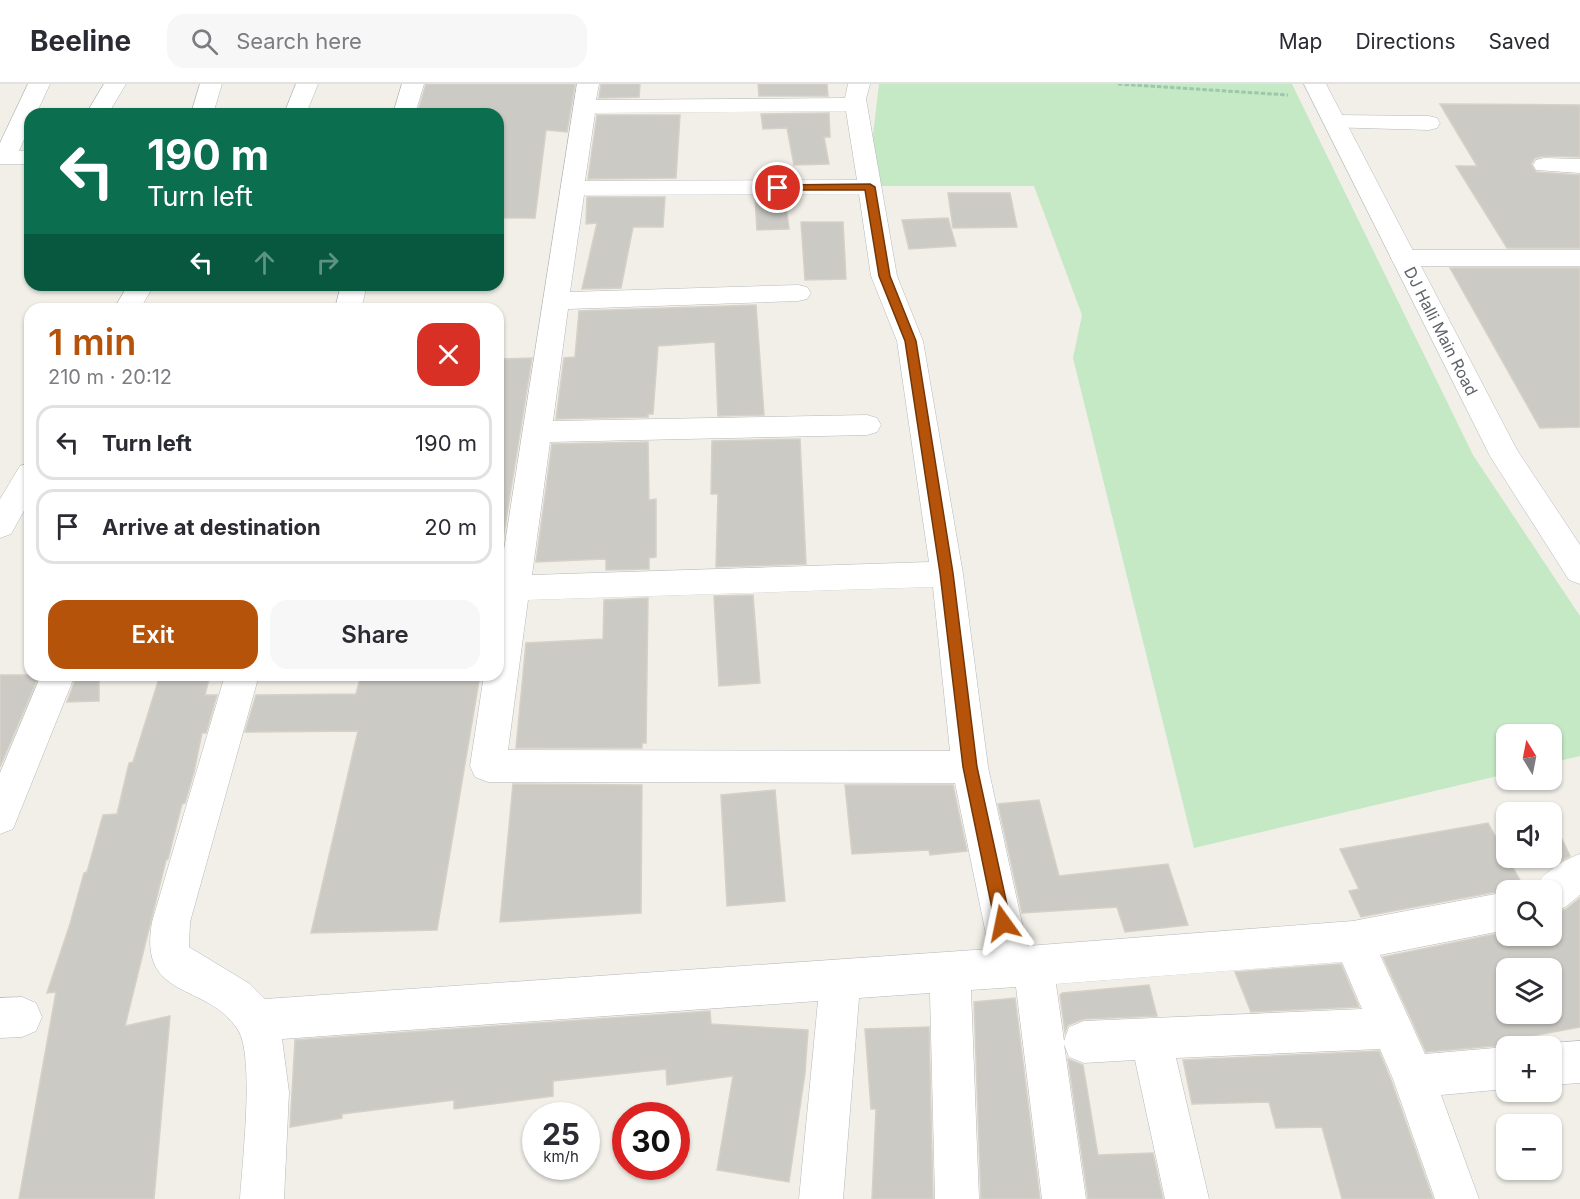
<!DOCTYPE html>
<html lang="en">
<head>
<meta charset="utf-8">
<style>
  :root { --surface:#fff; --page:#f7f7f7; --text:#2b2b33; --muted:#7c7c81; --line:#e1e1e2; --accent:#b45309 }
  body { margin:0; font-family:Inter,sans-serif; background:var(--page); color:var(--text); height:100vh; display:flex; flex-direction:column; font-size:22px; white-space:nowrap }
  * { box-sizing:border-box; margin:0 }
  p { font-size:20px; color:var(--muted) }
  .icon { flex:none; width:33px; height:33px; fill:none; stroke:currentColor; stroke-width:2; stroke-linecap:round; stroke-linejoin:round }
  .map { position:relative; flex:1; overflow:hidden }
  .panel { position:absolute; left:24px; top:219px; width:480px; height:378px; display:flex; flex-direction:column; background:var(--surface); border-radius:18px; box-shadow:0 2px 4px #0004 }
  .panel>* { flex:none }
  .hud { position:absolute; left:24px; top:24px; width:480px; height:183px; border-radius:18px; box-shadow:0 2px 4px #0004; background:#0b6e4f; color:#fff; overflow:hidden }
  .needle { width:39px; rotate:350deg }
  .tools { position:absolute; left:1496px; top:640px; display:grid; gap:12px }
  .tools a { display:grid; place-items:center; width:66px; height:66px; border-radius:12px; background:var(--surface); box-shadow:0 2px 4px #0004; font-size:30px }
  .speed { position:absolute; left:522px; top:1018px; display:flex; gap:12px; font-size:30px; font-weight:700; text-align:center }
  .speed>* { display:grid; place-content:center; width:78px; height:78px; border-radius:50%; background:var(--surface); box-shadow:0 2px 4px #0004; line-height:1 }
  .speed small { font-size:15px; font-weight:400 }
  .speed .limit { border:9px solid #d22; background:#fff; color:#111 }
  .pin { position:absolute; display:grid; place-items:center; width:51px; height:51px; color:#fff; margin:-26px; border:3px solid #fff; border-radius:50%; box-shadow:0 2px 6px #0007 }
  .me { position:absolute; width:66px; margin:-33px; rotate:348deg; stroke-linejoin:round; filter:drop-shadow(0 0 4px #0008) }
  .turn { display:flex; align-items:center; gap:21px; height:126px; padding:0 24px; font-size:27px }
  .turn .icon { width:78px; height:78px; stroke-width:2.5 }
  .turn b { display:block; font-size:42px; line-height:51px }
  .lanes { display:flex; align-items:center; height:57px; padding:0 24px; background:#0003; justify-content:center; gap:30px; direction:ltr }
  .lanes .off { opacity:.35 }
  .round { display:grid; place-items:center; flex:none; width:63px; height:63px; border-radius:18px; background:var(--page) }
  .headline { display:flex; align-items:center; justify-content:space-between; height:102px; padding:0 24px }
  h1 { font-size:36px; font-weight:600; line-height:45px; color:var(--accent) }
  .button { display:flex; gap:12px; margin-top:auto; padding:12px 24px }
  .button a { flex:1; height:69px; border-radius:18px; background:var(--accent); color:#fff; font-size:24px; font-weight:600; line-height:69px; text-align:center }
  .button a+a { background:var(--page); color:var(--text) }
  ul { padding:0; list-style:none }
  li { display:flex; align-items:center; gap:18px; height:75px; margin:0 12px 9px; padding:0 12px; border:3px solid var(--line); border-radius:18px }
  li div { flex:1 }
  li b { display:block; font-size:22px }
  li em { font-style:normal }
  header { display:flex; align-items:center; gap:36px; box-sizing:border-box; height:84px; padding:0 30px; background:var(--surface); border-bottom:2px solid var(--line) }
  header strong { font-size:28px }
  nav { display:flex; gap:33px; margin-inline-start:auto; font-size:21px }
  .search { width:420px; height:54px; background:var(--page); display:flex; align-items:center; gap:15px; box-sizing:border-box; padding:0 21px; border-radius:18px; color:var(--muted); font-size:22px }
  .map>svg:first-child { display:block }
</style>
</head>
<body>
<header>
<strong>Beeline</strong>
<div class="search"><svg class="icon" aria-label="search" viewBox="0 0 24 24"><circle cx="10" cy="10" r="6"/><path d="M15 15l6 6"/></svg>Search here</div>
<nav><a>Map</a><a>Directions</a><a>Saved</a></nav>
</header>
<div class="map">
<svg width="1580" height="1115" viewBox="0 0 1580 1115">
  <rect width="100%" height="100%" fill="#f1efe8"/>
  <polygon fill="#c5e8c5" points="879,0 1292,0 1473,371 1580,532 1580,672 1551,679 1551,651 1506,651 1506,690 1194,764 1073,274 1082,231 1034,102 867,102"/>
  <g fill="#cccac5" stroke="#d6d1c6" stroke-width="1.5" fill-rule="evenodd">
    <polygon points="426,0 575,0 567,48 546,46 535,134 498,134 498,30 417,30"/>
    <polygon points="601,0 640,0 639,13 599,14"/>
    <polygon points="758,0 827,0 828,12 759,12"/>
    <polygon points="1440,20 1580,21 1580,73 1543,72 1535,74 1531,80 1536,88 1580,91 1580,164 1507,164 1456,82 1477,82"/>
    <polygon points="829,29 830,53 824,53 829,80 794,81 787,44 763,45 761,30"/>
    <polygon points="597,31 680,31 676,94 588,95"/>
    <polygon points="948,109 1010,109 1017,143 953,144"/>
    <polygon points="587,113 665,113 663,143 633,143 621,204 582,205 597,139 586,140"/>
    <polygon points="755,113 785,113 789,145 757,146"/>
    <polygon points="948,134 956,162 909,165 902,136"/>
    <polygon points="801,138 843,138 846,195 805,196"/>
    <polygon points="1450,184 1580,184 1580,343 1540,344"/>
    <polygon points="756,221 764,331 718,332 715,258 658,262 653,330 648,330 648,333 556,335 564,274 575,273 579,227"/>
    <polygon points="532,274 499,480 498,480 498,275"/>
    <polygon points="800,355 806,480 716,483 718,410 711,410 712,357"/>
    <polygon points="648,358 649,416 656,415 656,473 649,474 649,485 606,486 606,476 604,475 536,478 552,360"/>
    <polygon points="753,511 760,599 719,602 714,512"/>
    <polygon points="648,514 646,659 642,659 642,664 516,664 526,559 603,555 604,516"/>
    <polygon points="0,591 39,591 0,683"/>
    <polygon points="77,591 99,591 99,617 67,618"/>
    <polygon points="160,591 210,591 205,611 217,611 206,649 202,649 194,688 185,719 182,720 168,775 166,776 125,942 170,932 154,1115 19,1115 56,908 47,909 70,840 84,789 87,788 103,731 117,730 129,679 133,678"/>
    <polygon points="361,591 480,591 437,846 311,849 358,647 245,648 256,611 356,610"/>
    <polygon points="513,700 642,701 641,829 500,838"/>
    <polygon points="845,701 953,701 967,767 930,771 929,766 852,770"/>
    <polygon points="775,706 785,817 727,822 721,711"/>
    <polygon points="1039,716 1059,792 1168,780 1188,841 1125,848 1117,823 1022,829 998,720"/>
    <polygon points="1551,732 1570,772 1551,783"/>
    <polygon points="1488,739 1526,807 1506,806 1361,833 1349,807 1359,805 1340,765"/>
    <path d="M1580 814V943L1506 957V961L1426 968 1383 873 1506 848V852H1551V831L1566 825ZM1506 885H1551V930H1506Z"/>
    <polygon points="1341,880 1359,923 1251,928 1235,888"/>
    <polygon points="1149,901 1157,932 1084,935 1068,941 1065,948 1060,911 1062,909"/>
    <polygon points="1015,914 1040,1115 981,1115 974,918"/>
    <polygon points="710,927 711,940 808,946 805,989 789,1098 717,1086 733,992 667,1001 666,985 553,997 553,1012 454,1025 454,1016 342,1030 342,1034 290,1043 295,956"/>
    <polygon points="929,943 933,1115 872,1115 876,1025 871,1025 865,945"/>
    <polygon points="1379,967 1391,996 1433,1115 1342,1115 1322,1043 1276,1044 1269,1018 1192,1020 1183,976"/>
    <polygon points="1068,975 1083,981 1098,1071 1153,1069 1163,1115 1088,1115"/>
  </g>
  <g fill="none" stroke-linecap="round" stroke-linejoin="round">
    <defs>
      <g id="street">
        <polygon points="28,0 50,0 36,30 30,30 30,42 19,67 30,66 30,80 0,80 0,59"/>
        <polygon points="104,0 126,0 108,30 86,30"/>
        <polygon points="200,0 222,0 213,30 191,30"/>
        <polygon points="296,0 318,0 306,30 284,30"/>
        <polygon points="402,0 424,0 415,30 393,30"/>
        <path d="M577 0H599L596 16 845 14 848 0H870L866 15 897 192 923 257 963 490 988 683 1027 862 1353 837 1506 808V846L1380 871 1425 970 1506 963V1005L1441 1011 1479 1115H1435L1393 995 1380 965 1176 974 1209 1115H1165L1135 976 1084 979 1069 973 1064 960 1086 1115H1042L1016 903 971 906 979 1115H935L930 909 859 914 843 1115H799L818 917 282 955 289 1008 284 1115H240C242 1081 255 972 238 946 207 897 138 918 152 838L225 591H259L190 838 189 863 250 900 265 915 989 865 955 699 488 698 475 693 470 682 484 591H498V504ZM846 27 857 96 585 97 595 29ZM859 110 871 192 897 257 929 478 532 491 550 358 867 351 877 348 881 341 877 334 867 331 553 337 568 225 798 217 807 215 811 209 807 203 798 201 570 208 584 111ZM933 503 950 667 508 666 528 516ZM1342 878 1362 925 1084 937 1069 943 1064 957 1056 900Z"/>
        <polygon points="1334,31 1429,32 1437,34 1440,39 1437,44 1429,46 1326,43 1323,38 1326,33"/>
        <polygon points="1544,74 1580,75 1580,89 1536,86 1533,81 1536,76"/>
        <polygon points="1403,166 1580,166 1580,182 1403,182 1394,180 1391,174 1394,168"/>
        <polygon points="128,201 154,201 140,225 114,225"/>
        <polygon points="341,201 367,201 361,225 335,225"/>
        <polygon points="30,379 30,416 11,450 0,454 0,415 20,382"/>
        <polygon points="41,591 75,591 13,745 0,750 0,689"/>
        <path d="M1580 770V811L1565 823 1551 829V807H1533C1541 789 1562 777 1580 770Z"/>
        <polygon points="22,913 36,919 42,933 36,947 22,953 0,954 0,914"/>
        <polygon points="1580,957 1580,999 1551,1001 1551,963 1541,963 1551,959"/>
      </g>
      <polygon id="secondary" points="1304,0 1326,0 1517,366 1580,461 1580,500 1569,496 1490,372"/>
    </defs>
    <use href="#street" stroke="#b5b8bc" stroke-width="1"/>
    <use href="#secondary" stroke="#b6babf" stroke-width="1"/>
    <polyline stroke="#9cc7a9" stroke-width="3" stroke-dasharray="4.5 2" stroke-linecap="butt" points="1118,0 1288,11"/>
    <use href="#street" fill="#fff" fill-rule="evenodd"/>
    <use href="#secondary" fill="#fff" fill-rule="evenodd"/>
  </g>
  <polygon fill="#b45309" stroke="#753606" stroke-width="1.5" points="870,100 875,103 890,192 916,257 953,489 977,683 1011,839 1009,845 1003,847 997,845 995,839 963,683 940,489 905,257 879,192 865,106 778,106 774,104 778,101"/>
  <g text-anchor="middle" stroke-width="6" stroke-linejoin="round" paint-order="stroke">
    <g font-size="16" fill="#5f6368" stroke="#fff">
      <text transform="translate(1441 247) rotate(63)" y="6">DJ Halli Main Road</text>
    </g>
  </g>
</svg>
<div class="tools">
<a><svg class="needle" viewBox="-14 -14 28 28"><path d="M0-13l5 13h-10z" fill="#e53935"/><path d="M0 13l5-13h-10z" fill="#7c7c81"/></svg></a>
<a><svg class="icon" aria-label="sound" viewBox="0 0 24 24"><path d="M4 9h4l5-4v14l-5-4H4zM17 9q2 3 0 6"/></svg></a>
<a><svg class="icon" aria-label="search" viewBox="0 0 24 24"><circle cx="10" cy="10" r="6"/><path d="M15 15l6 6"/></svg></a>
<a><svg class="icon" aria-label="layers" viewBox="0 0 24 24"><path d="M12 4l9 5-9 5-9-5zM3 14l9 5 9-5"/></svg></a>
<a>+</a>
<a>−</a>
</div>
<div class="speed"><div>25<small>km/h</small></div><div class="limit">30</div></div>
<div class="pin" style="left:778px;top:104px;background:#d93025"><svg class="icon" aria-label="arrive" viewBox="0 0 24 24"><path d="M6 21V4h12l-3 4 3 4H6"/></svg></div>
<svg class="me" style="left:1003px;top:839px" viewBox="-20 -20 40 40"><path d="M0-17L14 15 0 8-14 15z" fill="#b45309" stroke="#fff" stroke-width="4"/></svg>
<div class="hud">
<div class="turn"><svg class="icon" aria-label="left" viewBox="0 0 24 24"><path d="M17 20v-9H6M10 6l-5 5 5 5"/></svg><div><b>190 m</b>Turn left</div></div>
<div class="lanes"><svg class="icon" aria-label="left" viewBox="0 0 24 24"><path d="M17 20v-9H6M10 6l-5 5 5 5"/></svg><svg class="icon off" aria-label="ahead" viewBox="0 0 24 24"><path d="M12 20V5M6 11l6-6 6 6"/></svg><svg class="icon off" aria-label="right" viewBox="0 0 24 24"><path d="M7 20v-9h11M14 6l5 5-5 5"/></svg></div>
</div>
<section class="panel">
<div class="headline"><div><h1>1 min</h1><p>210 m · 20:12</p></div><a class="round" style="background:#d93025;color:#fff"><svg class="icon" aria-label="close" viewBox="0 0 24 24"><path d="M6 6l12 12M18 6L6 18"/></svg></a></div>
<ul>
<li><svg class="icon" aria-label="left" viewBox="0 0 24 24"><path d="M17 20v-9H6M10 6l-5 5 5 5"/></svg><div><b>Turn left</b></div><em>190 m</em></li>
<li><svg class="icon" aria-label="arrive" viewBox="0 0 24 24"><path d="M6 21V4h12l-3 4 3 4H6"/></svg><div><b>Arrive at destination</b></div><em>20 m</em></li>
</ul>
<div class="button"><a>Exit</a><a>Share</a></div>
</section>
</div>
</body>
</html>
